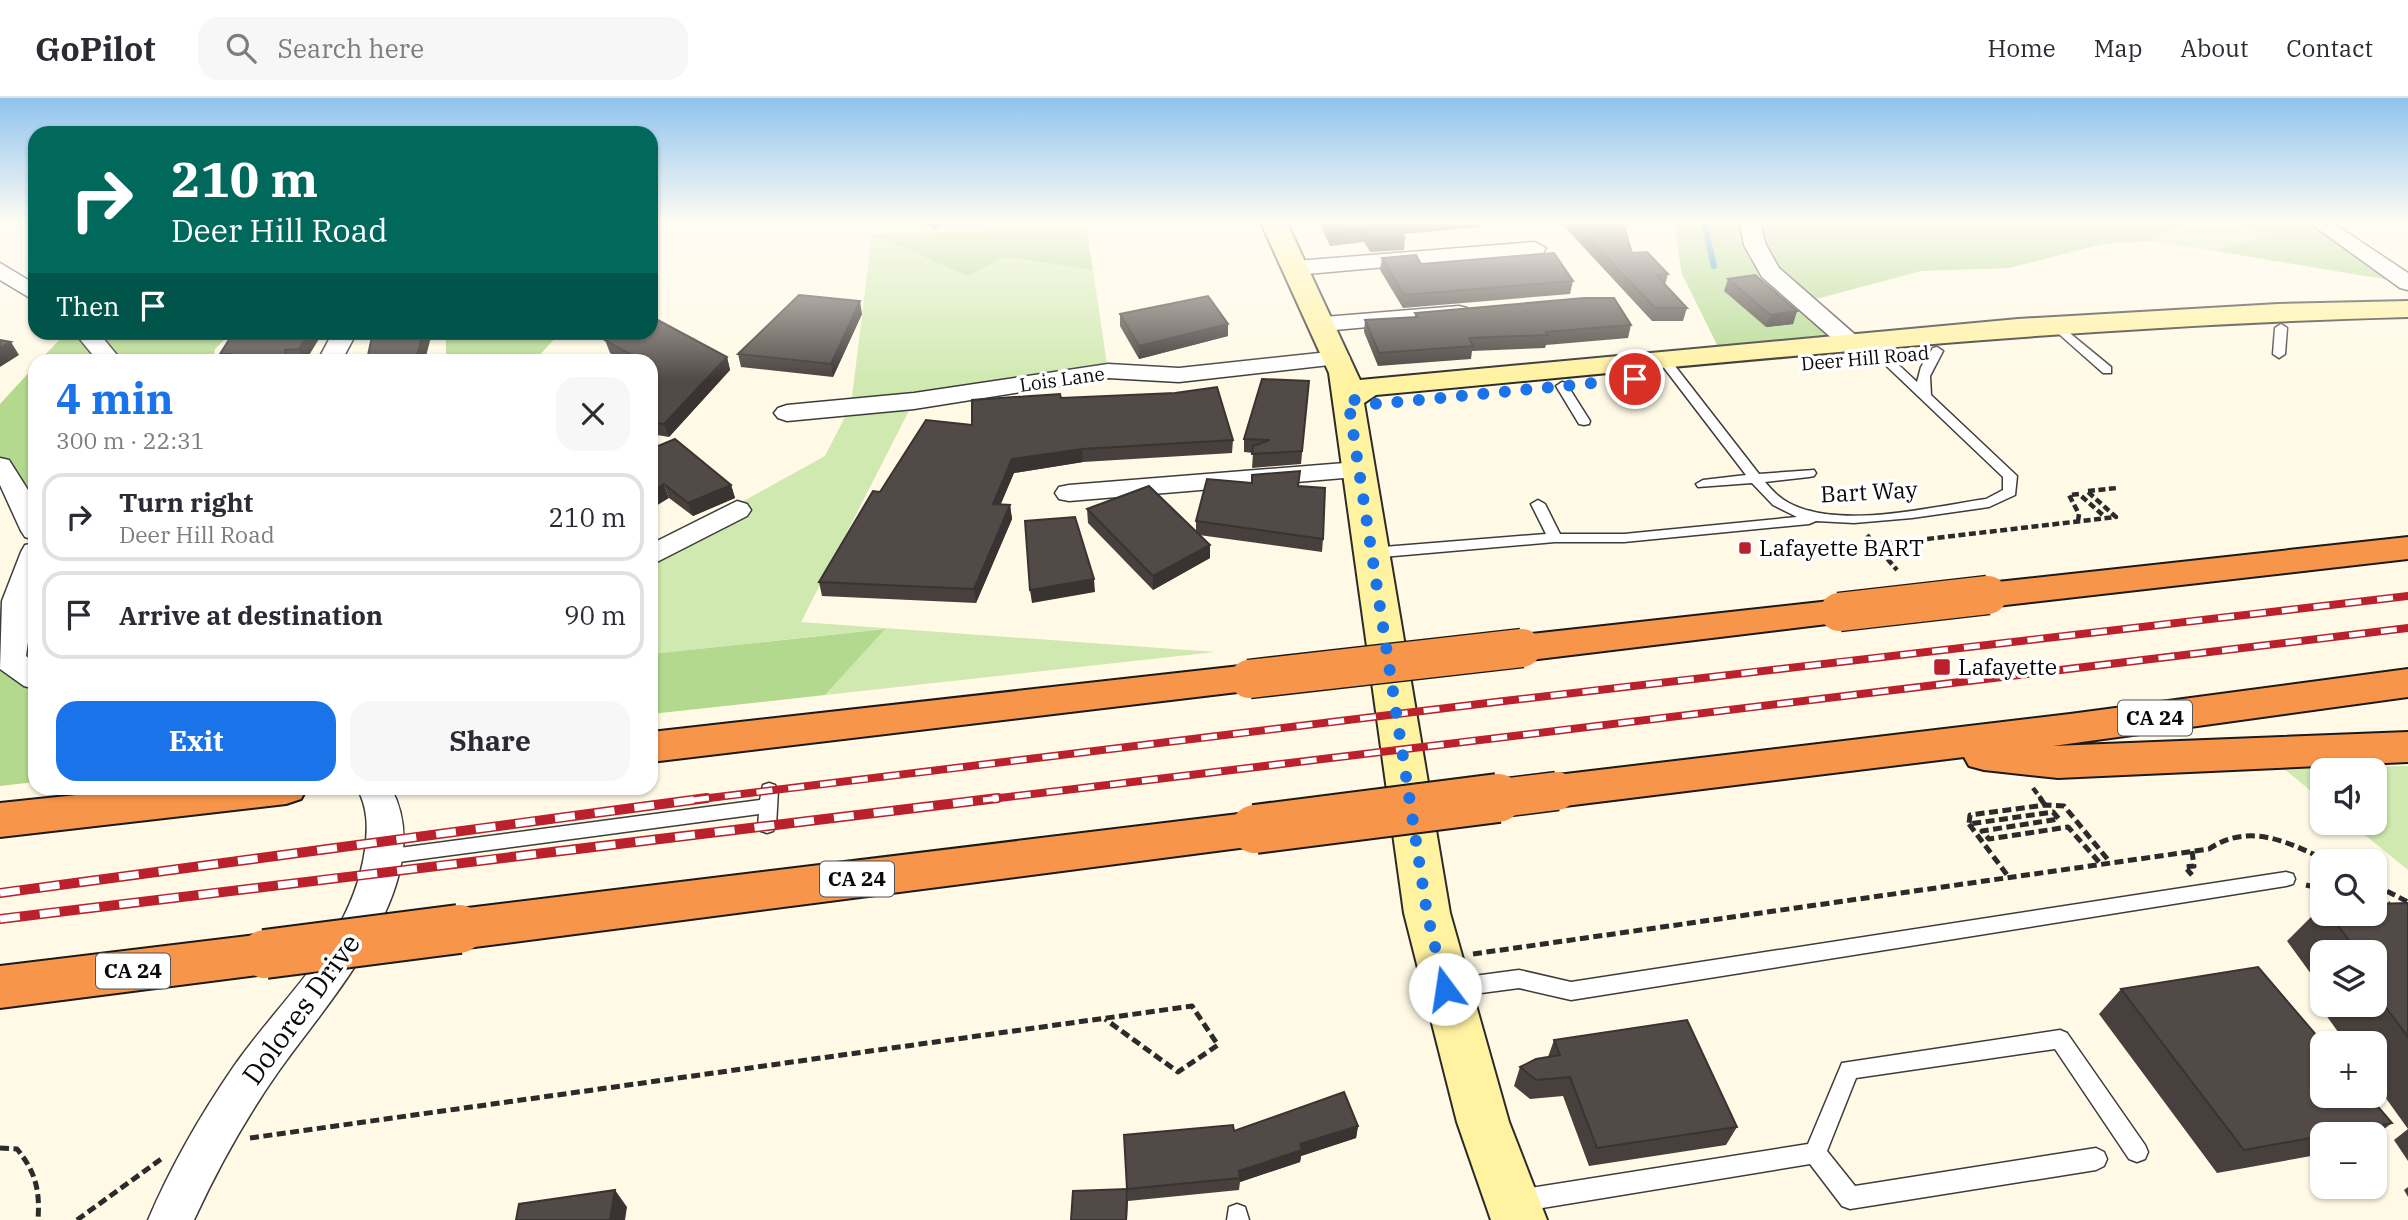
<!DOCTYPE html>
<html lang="en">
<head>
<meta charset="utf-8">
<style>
  :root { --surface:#fff; --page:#f7f7f7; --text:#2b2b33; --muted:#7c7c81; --line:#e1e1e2; --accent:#1a73e8 }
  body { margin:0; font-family:"IBM Plex Serif",serif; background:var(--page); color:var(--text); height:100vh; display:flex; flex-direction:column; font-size:26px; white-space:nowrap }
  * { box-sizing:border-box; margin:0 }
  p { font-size:23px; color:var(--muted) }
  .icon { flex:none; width:38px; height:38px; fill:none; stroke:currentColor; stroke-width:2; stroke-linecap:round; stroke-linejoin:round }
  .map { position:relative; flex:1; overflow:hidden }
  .side { position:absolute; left:28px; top:256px; width:630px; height:441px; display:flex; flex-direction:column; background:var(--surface); border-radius:21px; box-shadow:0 2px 5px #0004 }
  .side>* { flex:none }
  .banner { position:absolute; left:28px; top:28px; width:630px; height:214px; border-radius:21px; box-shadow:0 2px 5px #0004; background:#00695c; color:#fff; overflow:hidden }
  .tools { position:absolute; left:2310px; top:660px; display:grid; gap:14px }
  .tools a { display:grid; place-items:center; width:77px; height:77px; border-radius:14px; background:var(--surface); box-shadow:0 2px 5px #0004; font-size:35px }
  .pin { position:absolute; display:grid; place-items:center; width:60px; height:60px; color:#fff; margin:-30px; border:4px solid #fff; border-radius:50%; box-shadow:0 2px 7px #0007 }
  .me { position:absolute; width:77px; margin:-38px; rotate:346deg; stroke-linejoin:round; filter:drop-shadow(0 0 5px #0008) }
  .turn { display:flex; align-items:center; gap:24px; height:147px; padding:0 28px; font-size:32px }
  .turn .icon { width:91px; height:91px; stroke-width:2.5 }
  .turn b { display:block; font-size:49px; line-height:60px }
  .then { display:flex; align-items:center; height:66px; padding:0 28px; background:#0003; gap:14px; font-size:26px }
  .round { display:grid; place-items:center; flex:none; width:74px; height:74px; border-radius:21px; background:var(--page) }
  .overview { display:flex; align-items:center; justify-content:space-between; height:119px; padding:0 28px }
  h1 { font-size:42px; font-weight:800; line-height:52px; color:var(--accent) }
  .cta { display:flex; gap:14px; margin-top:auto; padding:14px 28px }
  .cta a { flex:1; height:80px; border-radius:21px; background:var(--accent); color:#fff; font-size:28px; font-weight:800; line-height:80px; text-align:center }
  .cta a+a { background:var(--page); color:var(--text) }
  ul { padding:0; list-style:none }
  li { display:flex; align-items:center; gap:21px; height:88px; margin:0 14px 10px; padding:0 14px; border:4px solid var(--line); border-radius:21px }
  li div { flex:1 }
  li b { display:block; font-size:26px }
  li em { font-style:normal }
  header { display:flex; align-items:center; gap:42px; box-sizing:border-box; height:98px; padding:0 35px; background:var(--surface); border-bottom:2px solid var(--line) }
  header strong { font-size:33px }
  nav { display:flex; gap:38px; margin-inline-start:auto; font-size:24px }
  .search { width:490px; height:63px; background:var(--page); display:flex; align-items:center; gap:18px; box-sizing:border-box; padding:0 24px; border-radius:21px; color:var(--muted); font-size:26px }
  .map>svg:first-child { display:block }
</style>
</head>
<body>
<header>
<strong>GoPilot</strong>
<div class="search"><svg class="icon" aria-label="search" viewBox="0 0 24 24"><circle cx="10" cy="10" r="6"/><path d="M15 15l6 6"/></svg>Search here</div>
<nav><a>Home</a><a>Map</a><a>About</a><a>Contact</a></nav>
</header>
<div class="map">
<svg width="2408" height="1122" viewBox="0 0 2408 1122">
  <rect width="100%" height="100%" fill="#fff9e6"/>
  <g fill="#cfe9b0">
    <polygon points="2182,125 2229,125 2273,136 2215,153 2149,143 2184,127"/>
    <polygon points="872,136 967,178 1003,159 1093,172 1108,273 914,303 801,524 1215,554 825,597 884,531 651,556 651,454 825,358 851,307"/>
    <polygon points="2408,668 2408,772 2350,725 2375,724 2375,672 2322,672 2322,702 2283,670"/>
  </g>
  <g fill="#b3d98f">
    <polygon points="1674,125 2182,125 2185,126 2149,143 2103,146 2009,170 1921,173 1805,204 1851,245 1722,257 1682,176"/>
    <polygon points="2229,125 2320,125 2408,185 2215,153 2271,137"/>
    <polygon points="1086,130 1093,172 1004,159 967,178 872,136"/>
    <polygon points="450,234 560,234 560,235 535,262 446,262 446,239"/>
    <polygon points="66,235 231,235 215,251 213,262 40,262"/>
    <polygon points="35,268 35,433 0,368 0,306"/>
    <polygon points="17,503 10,562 35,580 35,684 0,688 0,510"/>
    <polygon points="885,531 825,597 651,616 651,556"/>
  </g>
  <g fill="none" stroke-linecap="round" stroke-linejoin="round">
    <polyline stroke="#3094cf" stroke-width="6" points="1704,125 1714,168"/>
    <defs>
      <g id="lane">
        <polygon points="2055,223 2111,269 2111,275 2103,275 2051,229 2049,227"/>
        <polygon points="2281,226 2287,230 2285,256 2279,260 2273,256 2275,230"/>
        <path d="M1937 249 1943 253 1930 278 1931 297 2017 378 2015 397 1989 409 1912 420 1854 425 1816 423 1809 426 1624 444H1555L1371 460 1364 455 1371 450 1546 436 1531 406 1538 402 1545 406 1560 436H1624L1797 419 1773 407 1752 385 1698 389 1696 386 1703 382 1746 377 1658 262 1664 258 1668 259 1759 376 1814 372 1816 375 1814 378 1809 379 1765 384C1772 392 1779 400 1789 405 1840 432 1930 409 1986 401L2003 392V379L1876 258 1878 255H1886L1917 284 1921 269 1933 250Z"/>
        <polygon points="1562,284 1566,285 1590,323 1589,326 1584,327 1579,326 1556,288"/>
        <polygon points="769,685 775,687 778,692 776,728 773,733 767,735 761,733 758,728 759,716 384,766 378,764 375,759 378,754 384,752 760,702 763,687"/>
        <polygon points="2286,774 2293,776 2295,781 2293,786 2286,788 1571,902 1519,890 1451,899 1444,896 1441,890 1444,884 1451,881 1519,872 1571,884"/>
        <polygon points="2060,932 2067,935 2145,1047 2148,1054 2145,1061 2137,1064 2129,1061 2055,951 1856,980 1827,1053 1855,1088 2096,1050 2104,1054 2107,1061 2104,1068 2096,1072 1850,1111 1842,1108 1810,1066 1518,1114 1510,1111 1507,1103 1510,1095 1518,1092 1808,1046 1842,965"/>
        <polygon points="1237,1106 1245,1109 1249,1122 1227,1122 1229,1109"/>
      </g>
      <g id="street">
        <polygon points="1740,125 1760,125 1766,147 1779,170 1859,240 1891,253 1894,258 1891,263 1873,263 1843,250 1762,179 1744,147"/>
        <polygon points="2310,125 2333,125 2408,175 2408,192 2400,190"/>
        <polygon points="1535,144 1546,150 1543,155 1296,177 1285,170 1296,163"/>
        <polygon points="0,165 35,186 35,203 0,182"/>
        <polygon points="1459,208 1467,210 1471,215 1467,220 1324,233 1316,231 1312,226 1316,221 1324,219"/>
        <polygon points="74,234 98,234 121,262 97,262"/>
        <polygon points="333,234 357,234 342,262 318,262"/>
        <polygon points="1338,253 1347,255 1350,260 1347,265 1179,284 1108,280 914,311 787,323 778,320 774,315 778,310 787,307 914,295 1108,266 1179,270"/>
        <polygon points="0,360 9,362 35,403 35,442 25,439 21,433 0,387"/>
        <polygon points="1357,364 1367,366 1370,372 1367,378 1069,403 1059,401 1055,395 1059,389 1069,387"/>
        <polygon points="737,403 747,406 751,412 747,418 651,467 651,446"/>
        <polygon points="35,445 35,495 26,558 35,564 35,591 24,588 0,571 2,503 21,454 25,447"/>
        <path d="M357 690H391C442 784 325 906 276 977 244 1023 217 1072 194 1122H148C171 1068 201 1016 234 968 284 897 352 842 365 752 368 729 368 710 357 690Z"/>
      </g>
      <path id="secondary" d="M1261 125H1287L1360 282 2018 221 2278 206 2408 203V219C2063 228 1720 265 1376 297L1364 305 1450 815 1509 1024 1547 1122H1491L1457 1024 1404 815 1329 275Z"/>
      <g id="highway">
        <polygon points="2408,439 2408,461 1988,509 1975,506 1970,497 1975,488 1988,485"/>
        <polygon points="1839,502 1852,505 1858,514 1852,523 1522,563 1509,559 1503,550 1509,541 1522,537"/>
        <polygon points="1249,567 1263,571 1269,581 1263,591 651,664 651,634"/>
        <polygon points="2408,571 2408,599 2053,648 2408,634 2408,664 2058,680 1984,672 1969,668 1964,659 1557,709 1542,704 1536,693 1542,682 1557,677 2070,616"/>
        <polygon points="143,690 307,690 301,701 286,706 0,739 0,705"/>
        <polygon points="1255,714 1270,719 1277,731 1270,743 1255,748 459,851 443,845 436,831 443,817 459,811"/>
        <polygon points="265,836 282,842 289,856 282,870 265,876 0,910 0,868"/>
      </g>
    </defs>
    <use href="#lane" stroke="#3c3c3c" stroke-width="3"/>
    <use href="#street" stroke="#3c3c3c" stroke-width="3"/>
    <use href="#secondary" stroke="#2b2b2b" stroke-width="4"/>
    <use href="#highway" stroke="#1a1a1a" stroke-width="4"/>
    <g stroke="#2b2b2b" stroke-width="4.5" stroke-dasharray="7 3.5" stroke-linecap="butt">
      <polyline points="2088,393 2117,390"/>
      <polyline points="2078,423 2079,416 2069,397 2079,396 2105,419"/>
      <polyline points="1867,437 1897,472"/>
      <polyline points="1875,447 2116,419 2087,393"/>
      <polyline points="2033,690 2042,702"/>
    </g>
    <g stroke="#2b2b2b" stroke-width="5" stroke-dasharray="9 4.5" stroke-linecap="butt">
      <polyline points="2040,700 2045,707"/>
      <polyline points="1969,726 2008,778"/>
      <polyline points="2192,753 2194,768 2185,769 2192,777"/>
      <polyline points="2099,764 2068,729 1989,741 1982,733 2059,721 2053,714 1969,726 1970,717 2045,707 2064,708 2109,763"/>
      <polyline points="2306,787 2322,791"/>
      <polyline points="2375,787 2408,804"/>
      <polyline points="2375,805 2390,806"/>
      <path d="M1473 856 2209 751C2249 724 2288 744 2328 763"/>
      <polyline points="250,1040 1192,908 1218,947 1178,974 1105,921"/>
      <path d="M0 1050 17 1051C36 1074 40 1093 38 1122"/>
      <polyline points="77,1122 164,1059"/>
    </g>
    <use href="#lane" fill="#fff" fill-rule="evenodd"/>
    <use href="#street" fill="#fff" fill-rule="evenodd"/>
    <use href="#secondary" fill="#fff2a1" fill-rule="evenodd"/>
    <use href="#highway" fill="#f7954b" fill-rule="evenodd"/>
    <defs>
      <g id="rail-far1">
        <polyline points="693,702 1504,603 2408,498"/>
        <polyline points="983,702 2408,530"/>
      </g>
      <g id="rail">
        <polyline points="0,795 707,700"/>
        <polyline points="0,821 998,700"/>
      </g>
    </defs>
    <use href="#rail-far1" stroke="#ba212c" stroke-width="8"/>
    <use href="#rail" stroke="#ba212c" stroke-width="10"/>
    <use href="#rail-far1" stroke="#fff" stroke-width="5" stroke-dasharray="16" stroke-linecap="butt"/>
    <use href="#rail" stroke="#fff" stroke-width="7" stroke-dasharray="20" stroke-linecap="butt"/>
    <defs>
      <g id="highway-bridge-far1">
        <polyline points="1839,514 1988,497"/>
        <polyline points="1249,581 1522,550"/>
        <polyline points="1484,702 1557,693"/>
      </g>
      <g id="highway-bridge">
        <polyline points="1255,731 1498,700"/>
        <polyline points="265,856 459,831"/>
      </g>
    </defs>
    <use href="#highway-bridge-far1" stroke="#1a1a1a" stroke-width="41" stroke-linecap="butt"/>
    <use href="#highway-bridge" stroke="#1a1a1a" stroke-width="52" stroke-linecap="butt"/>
    <use href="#highway-bridge-far1" stroke="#f7954b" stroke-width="38"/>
    <use href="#highway-bridge" stroke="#f7954b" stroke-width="48"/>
  </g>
  <g fill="#47403c" fill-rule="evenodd">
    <polygon points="925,125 947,125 934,131"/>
    <polygon points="1319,125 1480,125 1479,129 1403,136 1405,140 1404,152 1370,154 1364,144 1330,148"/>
    <polygon points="1561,125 1623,125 1632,155 1668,176 1665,187 1687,210 1683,223 1652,223"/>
    <polygon points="1382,160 1421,166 1573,183 1570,196 1403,210 1380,172"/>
    <polygon points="1728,181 1797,213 1793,226 1766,229 1724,193"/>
    <polygon points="1415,215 1631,227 1628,240 1546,247 1545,250 1472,253 1471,261 1378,268 1364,234 1365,222 1415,219"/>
    <polygon points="862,216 833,279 741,269 738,256"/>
    <polygon points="1120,216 1228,238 1139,261 1120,228"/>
    <polygon points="323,234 306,262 224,262 220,256"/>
    <polygon points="605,242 727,259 730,272 669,339 651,336 651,262 622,262 610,255"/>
    <polygon points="1309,283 1301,366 1252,370 1253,355 1244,354 1244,341"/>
    <polygon points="1061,300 1233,342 1232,355 1083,364 1014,375 1000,407 1010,407 1012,421 976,505 822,498 819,484 880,394 972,327"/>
    <polygon points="651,351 731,387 735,400 693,418 669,400"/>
    <polygon points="1299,388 1323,441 1322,454 1199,437 1210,460 1153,492 1088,425 1087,411 1196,434 1196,423"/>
    <path d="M2408 805V1031L2375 985V945H2346L2313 899 2322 891 2287 843 2322 808V816H2375ZM2322 854H2375V906H2322Z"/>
    <polygon points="2121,891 2392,1025 2375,1038 2375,1036 2322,1036 2322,1056 2217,1075 2099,916"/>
    <polygon points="1554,942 1737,1029 1726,1047 1589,1068 1563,998 1530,1001 1514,988 1520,969 1548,959"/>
    <polygon points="1358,1028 1356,1040 1301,1058 1300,1064 1240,1084 1239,1092 1128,1103 1127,1091 1234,1033"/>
    <polygon points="2408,1031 2408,1063 2394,1042"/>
    <polygon points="2408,1089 2408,1099 2404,1092"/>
  </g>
  <g fill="#393431">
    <polygon points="933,125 947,125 934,131"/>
    <polygon points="860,203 862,216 833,279 831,266"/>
    <polygon points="1797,213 1793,226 1766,229 1770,217"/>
    <polygon points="1228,226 1228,238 1139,261 1139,248"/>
    <polygon points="309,234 323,234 306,262 305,262 299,251"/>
    <polygon points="423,234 435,234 431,239 425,262 416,262"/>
    <polygon points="11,244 19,257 0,269 0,250"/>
    <polygon points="285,252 291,262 286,262"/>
    <polygon points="727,259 730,272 669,339 664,326"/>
    <polygon points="1082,351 1083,364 1014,375 995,420 993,406 1012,361"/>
    <polygon points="664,386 669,400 651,411 651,395"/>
    <polygon points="731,387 735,400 693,418 688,405"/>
    <polygon points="1010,407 1012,421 976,505 974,491"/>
    <polygon points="1210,447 1210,460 1153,492 1153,478"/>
    <polygon points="1094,481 1095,494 1032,505 1030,492"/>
    <polygon points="1358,1028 1356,1040 1301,1058 1300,1064 1240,1084 1239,1073 1300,1046"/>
    <polygon points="1127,1091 1128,1103 1127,1122 1126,1122"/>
    <polygon points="615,1092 627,1109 625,1122 610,1122"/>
  </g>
  <g fill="#524a46" stroke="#393431" stroke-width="2">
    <polygon points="1325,125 1396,125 1405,140 1371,142 1365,132 1331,135"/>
    <polygon points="1574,125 1623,125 1632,155 1647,154 1668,176 1656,177 1687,210 1655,210"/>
    <polygon points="1554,155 1573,183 1404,197 1382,160 1416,157 1421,166"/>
    <polygon points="1755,177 1797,213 1770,217 1728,181"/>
    <polygon points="799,197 860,203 831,266 738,256"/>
    <polygon points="1208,198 1228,226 1139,248 1120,216"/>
    <polygon points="1584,200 1614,200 1631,227 1546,234 1548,237 1469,240 1473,248 1379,255 1365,222 1418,219 1415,215"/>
    <polygon points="654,220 727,259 664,326 651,324 651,262 641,262 605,242 623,234 651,234 651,222"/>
    <polygon points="234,234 309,234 299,251 285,252 286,262 230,262 231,256 220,256"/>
    <polygon points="373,234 423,234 416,262 367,262"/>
    <polygon points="0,242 11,244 0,250"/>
    <polygon points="1262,281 1309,283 1302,353 1252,356 1253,348 1270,342 1244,341"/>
    <polygon points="1217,289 1233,342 1082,351 1012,361 993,406 1010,407 974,491 819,484 873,393 880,394 926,322 972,327 972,302 1060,296 1061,300 1175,295"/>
    <polygon points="675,341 731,387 688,405 664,386 651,395 651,351"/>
    <polygon points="1300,373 1298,388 1325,390 1323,441 1196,423 1207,381 1252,385 1252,377"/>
    <polygon points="1149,388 1210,447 1153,478 1087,411"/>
    <polygon points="1075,419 1094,481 1030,492 1025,423"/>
    <polygon points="2408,805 2408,939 2375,895 2375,854 2358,854 2329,816 2375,816 2375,806"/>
    <polygon points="2258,869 2323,945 2322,945 2322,998 2369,998 2392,1025 2331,1036 2322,1036 2322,1038 2244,1052 2121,891"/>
    <polygon points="1687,922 1737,1029 1597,1050 1570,979 1536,982 1520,969 1536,961 1560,957 1554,942"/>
    <polygon points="1344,994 1358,1028 1300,1046 1302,1052 1239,1073 1240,1080 1127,1091 1124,1037 1233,1027 1234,1033"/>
    <polygon points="1127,1091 1126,1122 1071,1122 1073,1093"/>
    <polygon points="615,1092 610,1122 516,1122 519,1106"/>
  </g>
  <linearGradient id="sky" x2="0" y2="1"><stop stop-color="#8fc4ee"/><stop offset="0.44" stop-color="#fffcf4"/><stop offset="1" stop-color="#fffcf4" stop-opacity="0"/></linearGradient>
  <rect width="2408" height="282" fill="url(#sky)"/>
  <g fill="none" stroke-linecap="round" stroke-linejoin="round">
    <polyline stroke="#1a73e8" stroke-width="12" stroke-dasharray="0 21.6" points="1445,891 1427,815 1348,301 1378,306 1635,281"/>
  </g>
  <g fill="#ba212c" stroke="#fff" stroke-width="2.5">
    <rect x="1738" y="443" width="14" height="14" rx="3.5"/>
    <rect x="1933" y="560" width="18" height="18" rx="3.5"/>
  </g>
  <g text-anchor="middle" stroke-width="7" stroke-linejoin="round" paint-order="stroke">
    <g font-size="19" fill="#090909" stroke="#fff">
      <text transform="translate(1865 260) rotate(-5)" y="7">Deer Hill Road</text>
      <text transform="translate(1062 281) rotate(-8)" y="7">Lois Lane</text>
    </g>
    <g fill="#fff" stroke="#535353" stroke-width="2">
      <rect x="2118" y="602.5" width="74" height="35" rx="5"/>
      <rect x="820" y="763.5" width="74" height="35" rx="5"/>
      <rect x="96" y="855.5" width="74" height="35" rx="5"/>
    </g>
    <g font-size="21" font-weight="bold" fill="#090909">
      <text x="2155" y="627">CA 24</text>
      <text x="857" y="788">CA 24</text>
      <text x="133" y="880">CA 24</text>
    </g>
    <g font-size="23" fill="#090909" stroke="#fff">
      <text transform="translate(1869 394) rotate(-3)" y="8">Bart Way</text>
    </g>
    <g font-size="23" fill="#090909" stroke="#fff" text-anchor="start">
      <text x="1759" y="458">Lafayette BART</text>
      <text x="1958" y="577">Lafayette</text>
    </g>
    <g font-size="28" fill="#090909" stroke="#fff">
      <text transform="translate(301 911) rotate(-54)" y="10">Dolores Drive</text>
    </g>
  </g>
</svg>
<div class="tools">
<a><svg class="icon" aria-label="sound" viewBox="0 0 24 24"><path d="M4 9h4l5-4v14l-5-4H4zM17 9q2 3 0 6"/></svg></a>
<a><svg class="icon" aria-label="search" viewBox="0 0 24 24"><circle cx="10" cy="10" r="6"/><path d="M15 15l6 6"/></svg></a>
<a><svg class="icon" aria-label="layers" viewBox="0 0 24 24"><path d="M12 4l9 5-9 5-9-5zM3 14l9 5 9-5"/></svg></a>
<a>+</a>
<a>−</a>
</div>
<div class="pin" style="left:1635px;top:281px;background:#d93025"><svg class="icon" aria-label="arrive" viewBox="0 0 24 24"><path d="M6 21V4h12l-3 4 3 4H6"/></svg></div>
<svg class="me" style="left:1445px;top:891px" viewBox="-20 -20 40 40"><circle r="19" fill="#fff"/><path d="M0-13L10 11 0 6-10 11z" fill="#1a73e8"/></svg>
<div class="banner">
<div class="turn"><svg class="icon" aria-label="right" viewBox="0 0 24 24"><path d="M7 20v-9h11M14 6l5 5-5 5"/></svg><div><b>210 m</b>Deer Hill Road</div></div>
<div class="then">Then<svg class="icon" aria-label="arrive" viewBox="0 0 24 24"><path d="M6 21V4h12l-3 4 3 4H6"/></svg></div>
</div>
<section class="side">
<div class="overview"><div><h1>4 min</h1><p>300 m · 22:31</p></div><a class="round"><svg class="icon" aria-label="close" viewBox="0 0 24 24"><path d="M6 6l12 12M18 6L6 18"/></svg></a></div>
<ul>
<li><svg class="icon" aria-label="right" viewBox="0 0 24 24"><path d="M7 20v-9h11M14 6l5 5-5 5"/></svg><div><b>Turn right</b><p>Deer Hill Road</p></div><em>210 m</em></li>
<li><svg class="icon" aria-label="arrive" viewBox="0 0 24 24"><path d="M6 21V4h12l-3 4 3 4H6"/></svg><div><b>Arrive at destination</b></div><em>90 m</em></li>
</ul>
<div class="cta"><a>Exit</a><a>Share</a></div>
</section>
</div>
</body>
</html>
